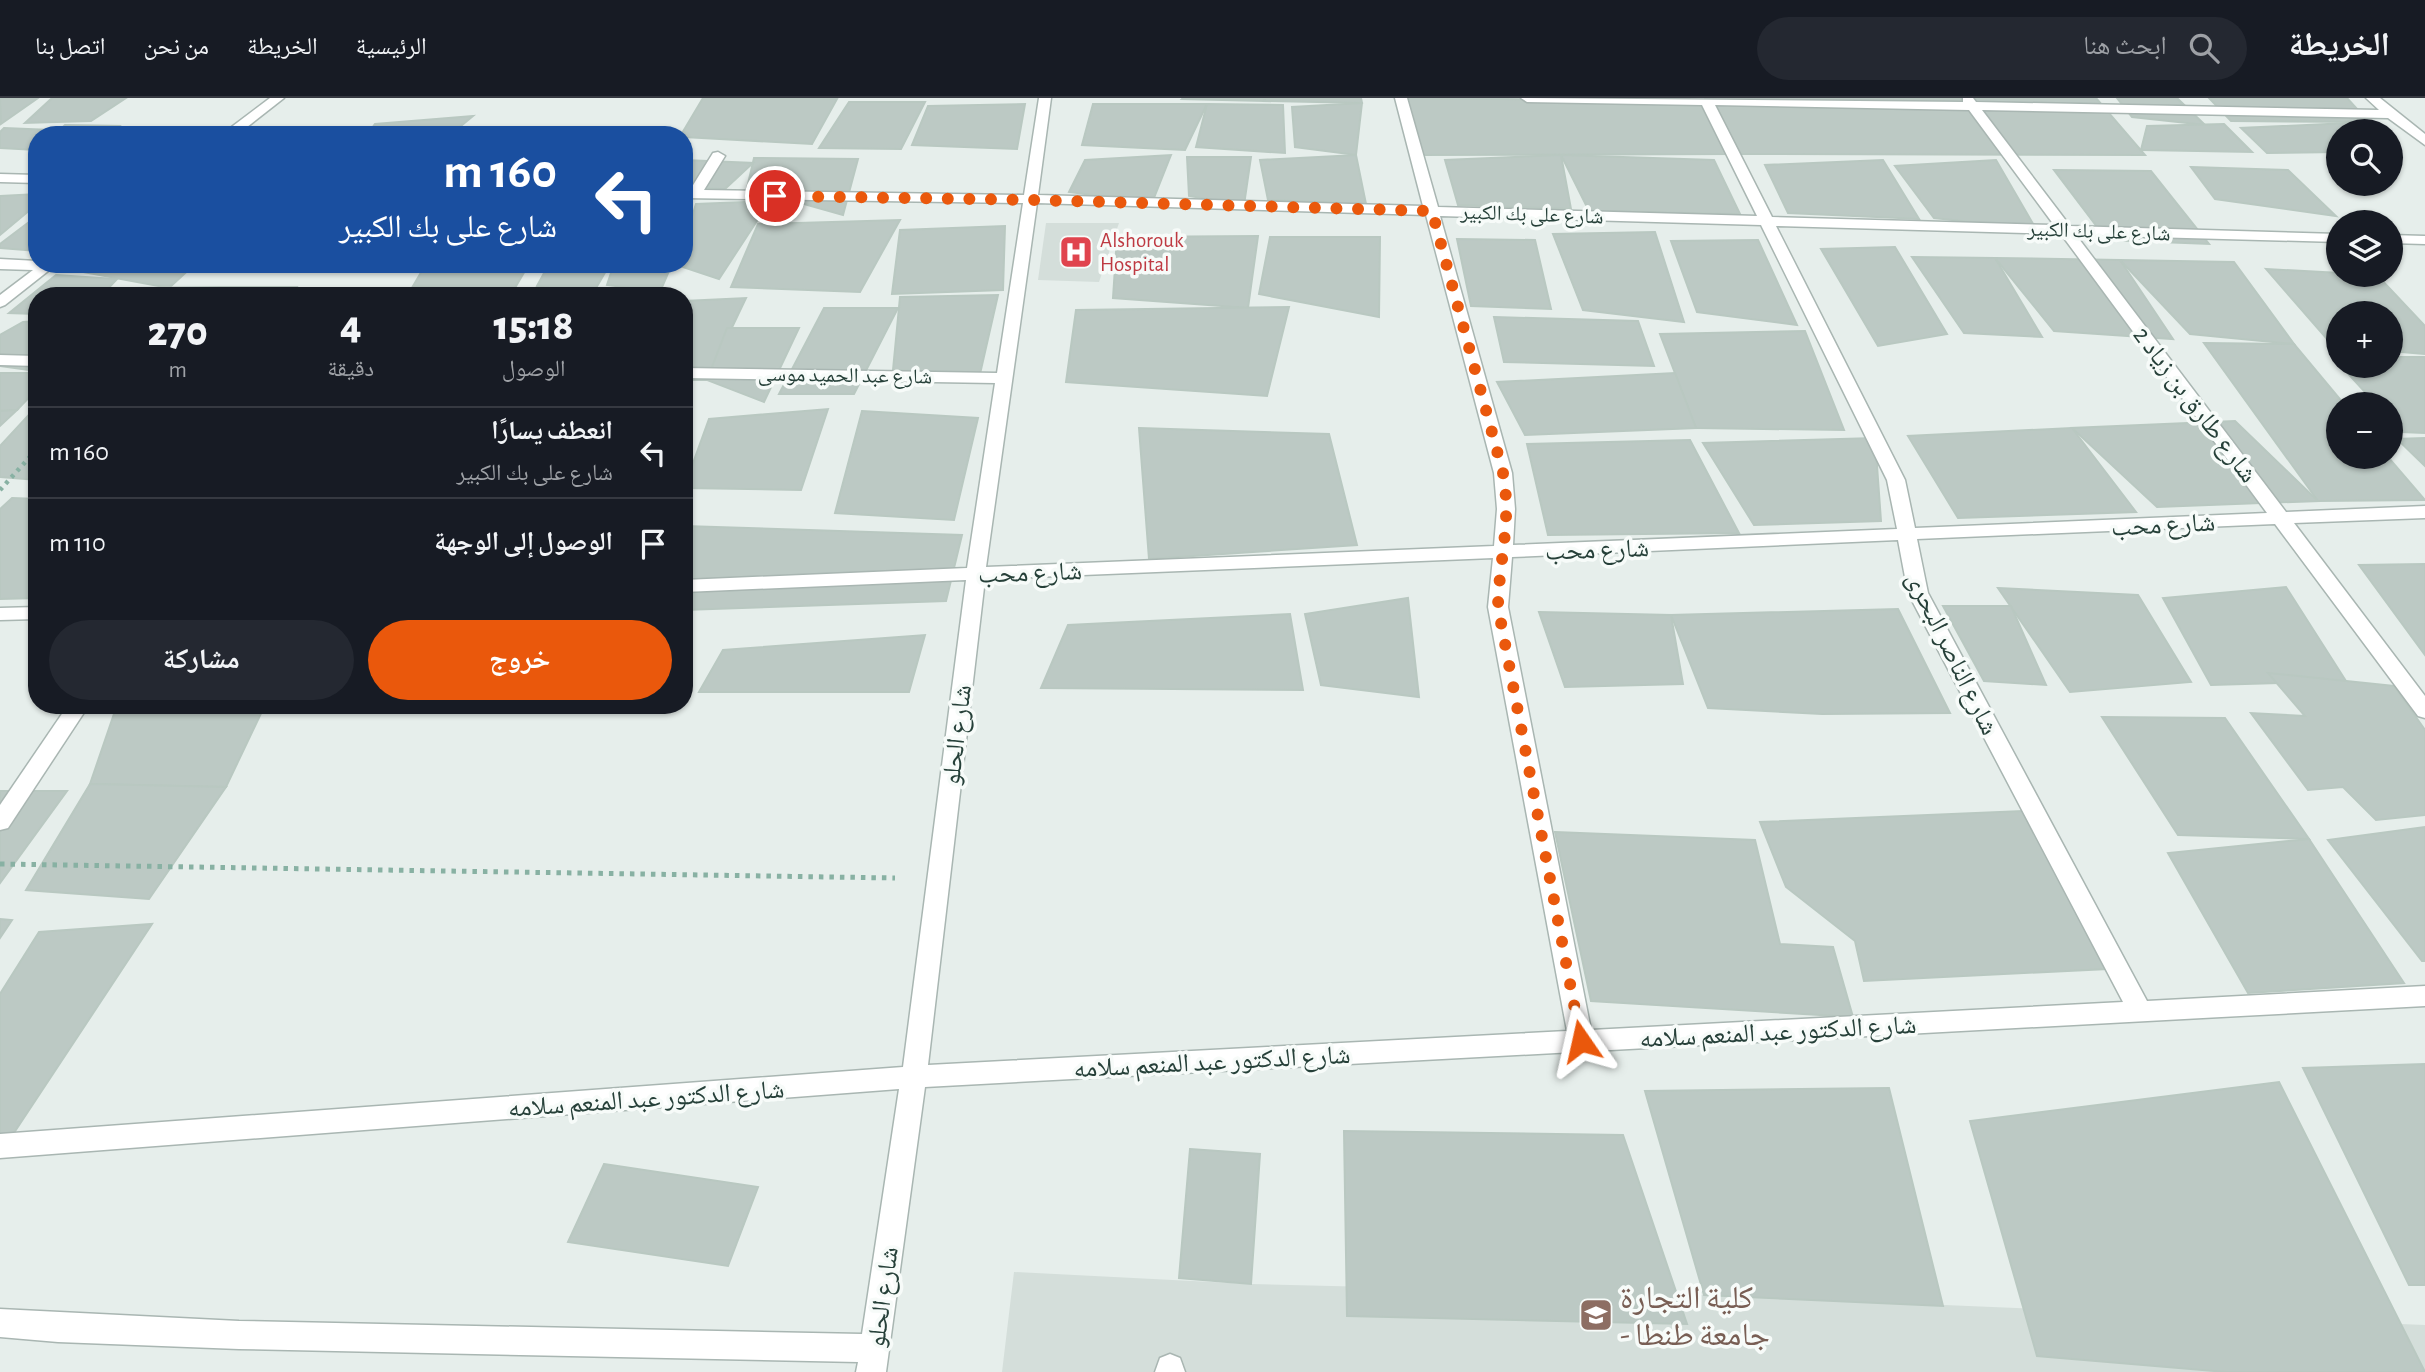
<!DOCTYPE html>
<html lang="ar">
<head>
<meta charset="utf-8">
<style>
  :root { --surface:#171b24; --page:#242831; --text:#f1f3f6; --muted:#9ea1a6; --line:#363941; --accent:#ea580c }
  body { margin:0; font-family:"Alegreya Sans","Noto Naskh Arabic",sans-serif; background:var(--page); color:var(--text); direction:rtl; height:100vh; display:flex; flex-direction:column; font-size:26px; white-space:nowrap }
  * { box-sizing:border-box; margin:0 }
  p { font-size:23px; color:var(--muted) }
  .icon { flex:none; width:38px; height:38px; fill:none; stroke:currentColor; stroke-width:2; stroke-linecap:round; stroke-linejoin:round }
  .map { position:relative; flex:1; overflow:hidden; direction:ltr }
  .details { position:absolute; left:28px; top:189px; width:665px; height:427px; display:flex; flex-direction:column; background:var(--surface); border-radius:28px; box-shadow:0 2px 5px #0004; direction:rtl }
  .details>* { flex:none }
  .top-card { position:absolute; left:28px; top:28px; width:665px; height:147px; border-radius:28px; box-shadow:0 2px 5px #0004; direction:rtl; background:#1a4fa0; color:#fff; overflow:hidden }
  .buttons { position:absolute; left:2326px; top:21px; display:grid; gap:14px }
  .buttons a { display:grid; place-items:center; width:77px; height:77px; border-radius:50%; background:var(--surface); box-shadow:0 2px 5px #0004; font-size:35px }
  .pin { position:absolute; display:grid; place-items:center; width:60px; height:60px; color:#fff; margin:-30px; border:4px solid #fff; border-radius:50%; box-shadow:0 2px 7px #0007 }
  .me { position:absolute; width:77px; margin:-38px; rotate:349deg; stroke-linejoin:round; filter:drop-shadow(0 0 5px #0008) }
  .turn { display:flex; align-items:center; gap:24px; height:147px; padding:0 21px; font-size:32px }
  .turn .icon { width:91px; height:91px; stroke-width:2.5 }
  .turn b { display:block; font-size:49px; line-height:60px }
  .eta { display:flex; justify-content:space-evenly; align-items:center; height:119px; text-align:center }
  .eta b { font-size:42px; font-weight:800; line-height:49px }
  .action { display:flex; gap:14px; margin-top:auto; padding:14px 21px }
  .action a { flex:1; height:80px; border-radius:42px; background:var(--accent); color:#fff; font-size:28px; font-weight:800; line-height:80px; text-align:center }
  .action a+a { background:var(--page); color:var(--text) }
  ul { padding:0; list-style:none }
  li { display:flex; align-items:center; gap:21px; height:91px; padding:0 21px; border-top:2px solid var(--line) }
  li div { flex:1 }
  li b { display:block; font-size:26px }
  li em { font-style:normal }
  header { display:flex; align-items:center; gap:42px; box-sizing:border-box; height:98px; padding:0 35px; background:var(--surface); border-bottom:2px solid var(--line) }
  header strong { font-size:33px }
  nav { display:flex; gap:38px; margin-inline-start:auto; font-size:24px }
  .search { width:490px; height:63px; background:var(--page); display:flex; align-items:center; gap:18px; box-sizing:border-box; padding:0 24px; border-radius:38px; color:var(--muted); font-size:26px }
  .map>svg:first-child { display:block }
</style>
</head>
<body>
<header>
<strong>الخريطة</strong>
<div class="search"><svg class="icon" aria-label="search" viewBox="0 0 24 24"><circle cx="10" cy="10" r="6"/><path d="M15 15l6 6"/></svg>ابحث هنا</div>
<nav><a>الرئيسية</a><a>الخريطة</a><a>من نحن</a><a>اتصل بنا</a></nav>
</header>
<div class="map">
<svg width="2425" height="1274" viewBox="0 0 2425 1274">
  <rect width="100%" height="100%" fill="#e6eeeb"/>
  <g fill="#d4deda">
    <polygon points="1046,125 1119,125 1099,184 1038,182"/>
    <polygon points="1014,1174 1251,1186 1704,1197 2425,1227 2425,1274 1002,1274"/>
  </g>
  <g fill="#bcc9c4" stroke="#b9c8c1" stroke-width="2">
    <polygon points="0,0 38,0 1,26"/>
    <polygon points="52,0 126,0 91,23 25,25"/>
    <polygon points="703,0 816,0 837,1 812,46 684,39 681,37"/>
    <polygon points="1264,0 1264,3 1182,1 1183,0"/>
    <polygon points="1266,0 1361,0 1362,5 1264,3"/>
    <polygon points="1407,0 1706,3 1733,56 1417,57"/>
    <polygon points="1705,0 2096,0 2145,57 1733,56"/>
    <polygon points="2117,0 2177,0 2205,27 2132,19"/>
    <polygon points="2209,0 2347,0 2369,24 2231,23"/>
    <polygon points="849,4 925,4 901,51 819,50"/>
    <polygon points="1362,5 1356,57 1295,49 1292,9"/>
    <polygon points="1025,6 1017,51 912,47 928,8"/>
    <polygon points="1093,6 1207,6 1185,52 1082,47"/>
    <polygon points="1207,6 1283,7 1285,55 1196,49"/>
    <polygon points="473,18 450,37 367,37 375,26"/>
    <polygon points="2369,24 2378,33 2338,33 2338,54 2267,55 2241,30"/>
    <polygon points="2224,26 2252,54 2141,52 2147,28"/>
    <polygon points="65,27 119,28 107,37 54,37"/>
    <polygon points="575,29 573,37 513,37 517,32"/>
    <polygon points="4,30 50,32 46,37 37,37 36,52 0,50 0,34"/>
    <polygon points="139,31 212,34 208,37 137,37"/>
    <polygon points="472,31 517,32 515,37 467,37"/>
    <polygon points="1171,57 1152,105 1069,94 1085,62"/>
    <polygon points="1356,57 1366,106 1268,102 1260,62"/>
    <polygon points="1561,57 1714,62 1740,116 1589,113"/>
    <polygon points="1561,57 1571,111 1458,107 1445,62"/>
    <polygon points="1187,59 1251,59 1244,107 1189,98"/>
    <polygon points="754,60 858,61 843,117 747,90"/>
    <polygon points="684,62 753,65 725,91 684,90"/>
    <polygon points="1883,62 1919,121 1788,115 1765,67"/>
    <polygon points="1996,62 2036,131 1934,120 1895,68"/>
    <polygon points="2191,69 2288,72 2336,118 2215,101"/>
    <polygon points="2054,72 2151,73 2209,146 2107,142"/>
    <polygon points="37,96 37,106 0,137 0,98"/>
    <polygon points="770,103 719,181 677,167 684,166 684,144 696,106"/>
    <polygon points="37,118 37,153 0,150 0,146"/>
    <polygon points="900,122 860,194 731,189 758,126"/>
    <polygon points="1005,128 1003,192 892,196 900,132"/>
    <polygon points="1655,134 1684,224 1583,212 1553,136"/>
    <polygon points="1258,138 1248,210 1113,200 1117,139"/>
    <polygon points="1270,139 1380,139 1379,219 1259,196"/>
    <polygon points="1457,141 1535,142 1551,211 1471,208"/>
    <polygon points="1758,142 1797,227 1697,214 1671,143"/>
    <polygon points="1895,149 1947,236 1878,248 1821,151"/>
    <polygon points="1912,159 1995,160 2042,239 1964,235"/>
    <polygon points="1995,160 2120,162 2173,241 2054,233"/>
    <polygon points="2120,162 2234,164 2294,246 2190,236"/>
    <polygon points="80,166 195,166 169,190 72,172"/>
    <polygon points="426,166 529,166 512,195 413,188"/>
    <polygon points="549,166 610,166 592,197 537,188"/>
    <polygon points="614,166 672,166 660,194 607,187"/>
    <polygon points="2266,171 2377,177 2425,228 2425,256 2390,253 2390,215 2338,215 2338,249 2334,249"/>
    <polygon points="56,177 117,181 101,198 37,198 37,216 9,215"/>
    <polygon points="219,189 297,189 294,198 215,198"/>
    <polygon points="219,189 213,198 128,198 133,190"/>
    <polygon points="321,192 381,196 379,198 315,198"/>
    <polygon points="672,194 669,198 607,198 607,196"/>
    <polygon points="998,197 980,276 893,272 900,199"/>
    <polygon points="746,200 707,282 684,282 684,203"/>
    <polygon points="1289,209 1267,298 1066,284 1076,212"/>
    <polygon points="824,210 898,210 854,296 779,296"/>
    <polygon points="1494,219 1638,223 1654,268 1504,264"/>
    <polygon points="37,223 37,273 0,268 0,237 23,224"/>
    <polygon points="727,230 799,230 764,304 707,282"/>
    <polygon points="1805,233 1844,332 1696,330 1660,236"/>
    <polygon points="2204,245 2294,246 2344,306 2338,306 2338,359 2388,359 2425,402 2318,403"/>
    <polygon points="2390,259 2425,259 2425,335 2401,334 2390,322 2390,306 2376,306 2341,268 2390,268"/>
    <polygon points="0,275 37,275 37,291 17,312 0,313"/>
    <polygon points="1675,275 1696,330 1525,337 1497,284"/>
    <polygon points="37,308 37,382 0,379 0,348"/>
    <polygon points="828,311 801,392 684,390 709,321"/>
    <polygon points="17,312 0,328 0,313"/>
    <polygon points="862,313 978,320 954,422 835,415"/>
    <polygon points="2235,323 2318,403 2157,409 2072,330"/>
    <polygon points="1139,330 1329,336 1357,447 1149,461"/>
    <polygon points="2072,330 2136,414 1958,420 1908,338"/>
    <polygon points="1875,340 1881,423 1754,427 1703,345"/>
    <polygon points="2425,340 2425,368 2397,341"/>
    <polygon points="1690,342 1739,435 1548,437 1527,346"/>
    <polygon points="12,400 37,401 37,500 0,501 0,411"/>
    <polygon points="684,428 962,437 946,503 684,512"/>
    <polygon points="2425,466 2425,557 2359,467"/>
    <polygon points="2286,489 2346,583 2211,587 2163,500"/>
    <polygon points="1998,490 2138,497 2191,584 2070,594"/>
    <polygon points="1408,500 1419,599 1321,587 1305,516"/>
    <polygon points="1943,508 2011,508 2046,587 1984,583"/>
    <polygon points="1898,511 1950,615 1822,616 1708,610 1671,517"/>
    <polygon points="1539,514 1671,517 1683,586 1565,589"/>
    <polygon points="1290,516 1303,592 1041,590 1068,527"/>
    <polygon points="925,537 909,594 699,594 723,552"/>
    <polygon points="2268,575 2394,588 2425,632 2425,717 2376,722 2343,689 2308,692 2251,615 2305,618"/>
    <polygon points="213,607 265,607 226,689 90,686 115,613"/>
    <polygon points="2102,619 2225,620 2309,741 2178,737"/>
    <polygon points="90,686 226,689 149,801 26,792"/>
    <polygon points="0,693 67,693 0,785"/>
    <polygon points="2023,713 2107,871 1864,883 1855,843 1786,789 1760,724"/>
    <polygon points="2425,729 2425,863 2422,863 2328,742"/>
    <polygon points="1555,734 1755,742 1780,846 1833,849 1853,919 1591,903"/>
    <polygon points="2309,741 2404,885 2248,895 2168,755"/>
    <polygon points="0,821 12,822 0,840"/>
    <polygon points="152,826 0,1056 0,896 39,834"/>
    <polygon points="2425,966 2425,1187 2409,1187 2303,970"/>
    <polygon points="2279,984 2425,1274 2226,1274 2037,1258 1970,1023"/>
    <polygon points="1889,990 1943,1208 1704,1197 1645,993"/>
    <polygon points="1344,1033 1623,1037 1687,1226 1347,1218"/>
    <polygon points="1190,1051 1260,1056 1251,1186 1179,1180"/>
    <polygon points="604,1066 758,1089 728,1168 568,1144"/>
  </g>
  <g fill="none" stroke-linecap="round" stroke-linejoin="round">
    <defs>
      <g id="minor">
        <polygon points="270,0 284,0 237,37 221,37"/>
        <path d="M1039 0H1051L1038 97 1423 108 1395 0H1407L1438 109 1757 118 1702 7 1527 4 1521 0 1963 4V0H1973L1976 4 2379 12 2366 0H2380L2425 36V47L2388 20 1982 12 2070 128 2338 136V144L2076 137 2286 414 2425 408V420L2294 425 2425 598V620L2418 618 2275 426 1917 441 1928 495 2147 903 2425 888V908L925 989 886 1274H856L858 1264 239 1251 58 1244 0 1239V1211L239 1223 862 1236 899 991 0 1060V1036L903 969 966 482 684 494V482L967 470 995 285 684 280V270L997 275 1023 105 684 100V92H690L713 55 718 54 725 58 704 92 1024 97ZM1715 7 1969 12 2054 127 1772 119ZM1037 105 1426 117 1494 375 1497 411 1494 448 986 469ZM1440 118 1761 127 1887 382 1897 431 1513 447 1515 411 1512 375ZM1776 128 2061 136 2267 415 1915 430 1905 382ZM1898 442 1908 495 2123 904 1591 932 1508 509 1512 459ZM1493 460 1488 509 1567 933 928 967 985 481Z"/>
        <polygon points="0,76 37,77 37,85 0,84"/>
        <polygon points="2390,137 2425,138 2425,146 2390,145"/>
        <polygon points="0,161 37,163 37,166 57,166 5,207 0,209 0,197 33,172 0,171"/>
        <polygon points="0,257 37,258 37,268 0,267"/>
        <polygon points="37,509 37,521 0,522 0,510"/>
        <polygon points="68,607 89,607 8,730 0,732 0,707"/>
        <polygon points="1170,1256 1180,1260 1185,1274 1155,1274 1160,1260"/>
      </g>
    </defs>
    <use href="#minor" stroke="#a9b6b2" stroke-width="3"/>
    <polyline stroke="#88b1a3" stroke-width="4.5" stroke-dasharray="3.5 5" stroke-linecap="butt" points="0,392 37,351"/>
    <polyline stroke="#88b1a3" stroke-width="5" stroke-dasharray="4.5 6" stroke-linecap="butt" points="0,766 895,780"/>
    <use href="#minor" fill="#fff" fill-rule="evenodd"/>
  </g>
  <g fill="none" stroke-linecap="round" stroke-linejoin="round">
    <path stroke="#ea580c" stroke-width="12" stroke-dasharray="0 21.6" d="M775 98 1031 102 1432 113 1503 375C1512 425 1499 461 1498 509L1581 943"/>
  </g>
  <defs>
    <symbol id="hospital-square" viewBox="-11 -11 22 22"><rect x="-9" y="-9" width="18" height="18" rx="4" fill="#e0444e" stroke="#f7fbf9"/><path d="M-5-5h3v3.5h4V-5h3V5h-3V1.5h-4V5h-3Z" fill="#fff"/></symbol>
    <symbol id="university-square" viewBox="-11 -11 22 22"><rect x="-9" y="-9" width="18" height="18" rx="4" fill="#8d6e63" stroke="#f7fbf9"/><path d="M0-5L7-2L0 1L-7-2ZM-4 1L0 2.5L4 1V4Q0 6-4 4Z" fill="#fff"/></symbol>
  </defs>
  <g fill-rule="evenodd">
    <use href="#hospital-square" x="1057" y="135" width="38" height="38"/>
    <use href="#university-square" x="1577" y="1198" width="38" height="38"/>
  </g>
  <g text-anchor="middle" stroke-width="7" stroke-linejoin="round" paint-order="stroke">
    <g font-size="21" fill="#264039" stroke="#f7fbf9">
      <text transform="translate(1532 116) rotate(2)" y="7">شارع على بك الكبير</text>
      <text transform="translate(2099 133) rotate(2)" y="7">شارع على بك الكبير</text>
      <text transform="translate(845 277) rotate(1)" y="7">شارع عبد الحميد موسى</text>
    </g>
    <g font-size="21" fill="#be3a42" stroke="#f7fbf9" text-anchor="start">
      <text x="1100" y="149">Alshorouk<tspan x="1100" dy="24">Hospital</tspan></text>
    </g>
    <g font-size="26" fill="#264039" stroke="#f7fbf9">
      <text transform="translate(2196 306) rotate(53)" y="9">شارع طارق بن زياد 2</text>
      <text transform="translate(2163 426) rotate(-3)" y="9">شارع محب</text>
      <text transform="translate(1597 451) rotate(-2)" y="9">شارع محب</text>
      <text transform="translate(1030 474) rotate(-2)" y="9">شارع محب</text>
      <text transform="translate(1953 555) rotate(64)" y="9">شارع الناصر البحرى</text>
      <text transform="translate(956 637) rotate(-83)" y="9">شارع الحلو</text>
      <text transform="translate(1778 933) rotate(-3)" y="9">شارع الدكتور عبد المنعم سلامه</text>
      <text transform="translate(1212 963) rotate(-3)" y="9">شارع الدكتور عبد المنعم سلامه</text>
      <text transform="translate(646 1000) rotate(-4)" y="9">شارع الدكتور عبد المنعم سلامه</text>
      <text transform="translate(882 1199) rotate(-82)" y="9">شارع الحلو</text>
    </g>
    <g font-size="32" fill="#785e54" stroke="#f7fbf9" text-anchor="start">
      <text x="1620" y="1210">كلية التجارة<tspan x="1620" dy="37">- جامعة طنطا</tspan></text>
    </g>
  </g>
</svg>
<div class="buttons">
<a><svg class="icon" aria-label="search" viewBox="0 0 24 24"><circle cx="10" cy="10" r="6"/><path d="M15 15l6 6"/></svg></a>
<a><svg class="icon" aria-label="layers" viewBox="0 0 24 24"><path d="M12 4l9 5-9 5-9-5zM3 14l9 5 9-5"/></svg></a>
<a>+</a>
<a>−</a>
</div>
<div class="pin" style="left:775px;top:98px;background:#d93025"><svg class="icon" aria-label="arrive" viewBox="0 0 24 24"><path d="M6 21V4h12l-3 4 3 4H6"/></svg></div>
<svg class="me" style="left:1581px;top:943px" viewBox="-20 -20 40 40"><path d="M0-17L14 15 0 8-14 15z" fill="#ea580c" stroke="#fff" stroke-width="4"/></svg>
<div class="top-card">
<div class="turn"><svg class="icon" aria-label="left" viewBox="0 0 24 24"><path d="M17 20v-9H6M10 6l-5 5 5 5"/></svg><div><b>160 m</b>شارع على بك الكبير</div></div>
</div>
<section class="details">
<div class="eta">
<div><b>15:18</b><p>الوصول</p></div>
<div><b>4</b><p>دقيقة</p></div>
<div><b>270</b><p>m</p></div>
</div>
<ul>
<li><svg class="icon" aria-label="left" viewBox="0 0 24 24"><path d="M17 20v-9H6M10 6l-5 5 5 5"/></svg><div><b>انعطف يسارًا</b><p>شارع على بك الكبير</p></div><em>160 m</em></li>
<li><svg class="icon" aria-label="arrive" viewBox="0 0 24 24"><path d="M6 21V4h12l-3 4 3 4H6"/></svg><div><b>الوصول إلى الوجهة</b></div><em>110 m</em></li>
</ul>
<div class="action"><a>خروج</a><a>مشاركة</a></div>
</section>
</div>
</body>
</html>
